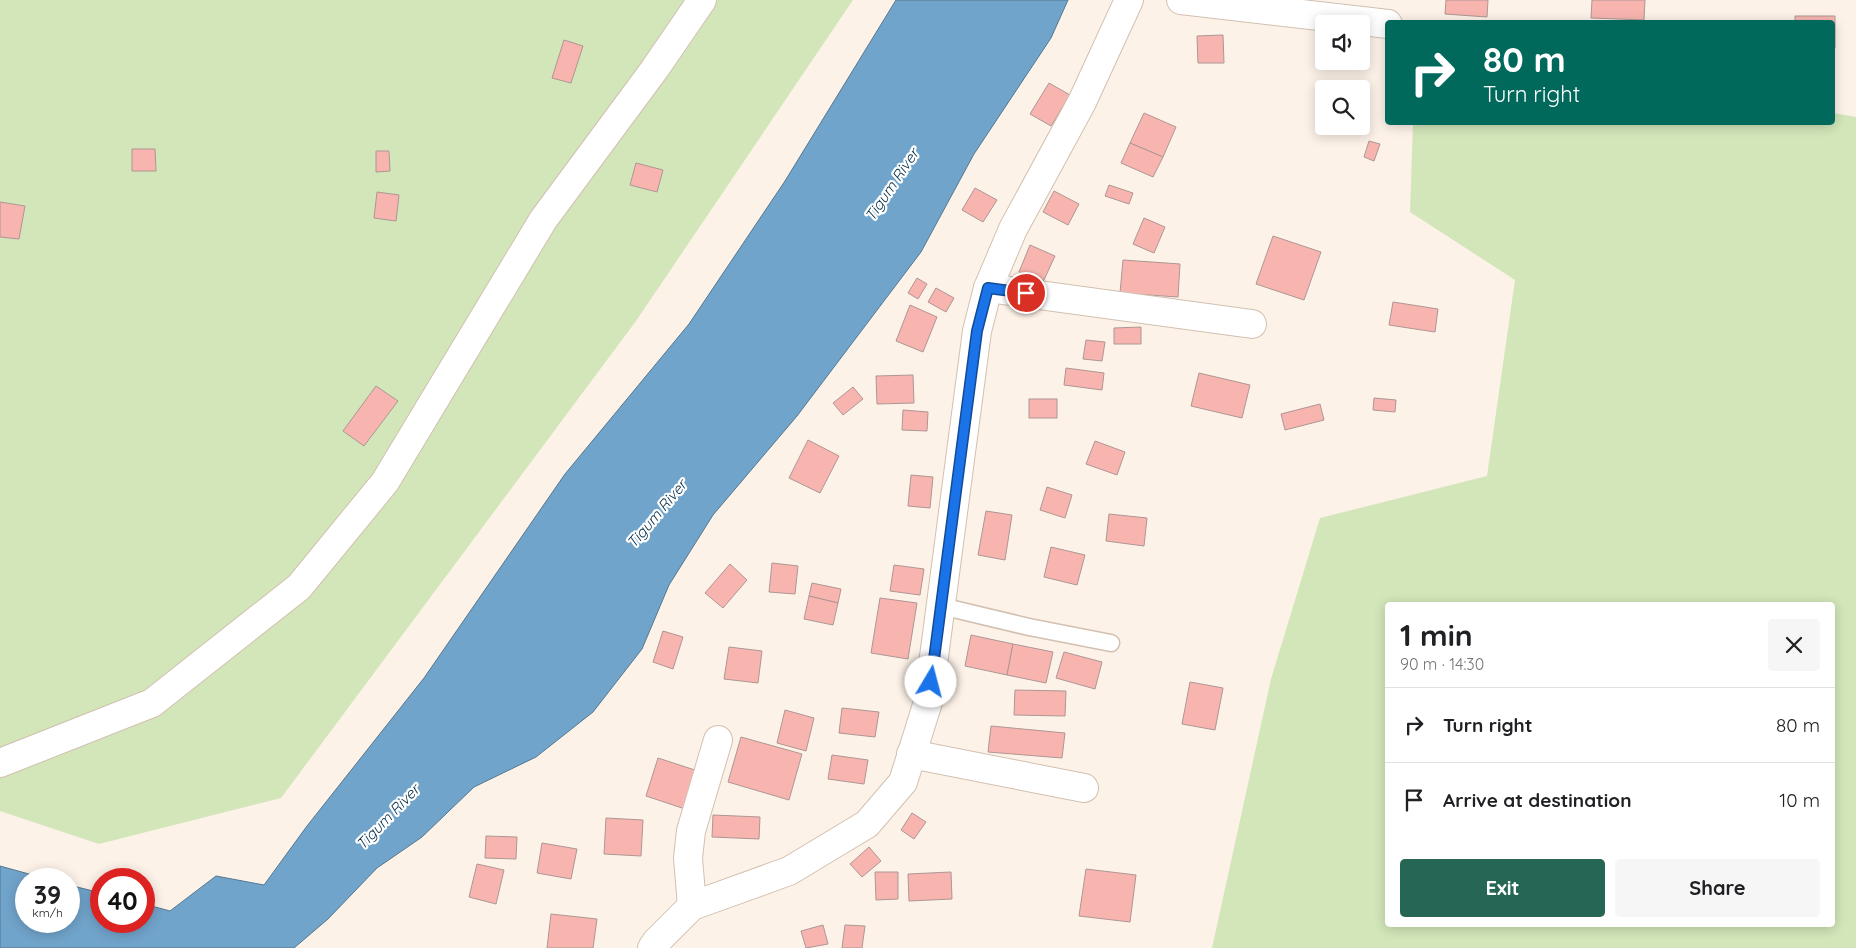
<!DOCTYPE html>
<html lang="en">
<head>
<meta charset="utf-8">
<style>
  :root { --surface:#fff; --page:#f6f6f6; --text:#202124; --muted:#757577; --line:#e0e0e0; --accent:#266654 }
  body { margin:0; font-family:Quicksand,sans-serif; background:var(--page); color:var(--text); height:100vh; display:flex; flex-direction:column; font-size:19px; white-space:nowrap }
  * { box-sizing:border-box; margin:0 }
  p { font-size:16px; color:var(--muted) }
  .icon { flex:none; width:28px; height:28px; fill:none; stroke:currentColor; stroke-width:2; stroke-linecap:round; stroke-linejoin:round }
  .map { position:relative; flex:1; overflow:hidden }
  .drawer { position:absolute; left:1385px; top:602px; width:450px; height:325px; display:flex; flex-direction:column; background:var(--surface); border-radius:5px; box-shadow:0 2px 12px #0003 }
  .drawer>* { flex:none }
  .banner { position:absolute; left:1385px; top:20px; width:450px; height:105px; border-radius:5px; box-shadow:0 2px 12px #0003; background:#00695c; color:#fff; overflow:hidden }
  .buttons { position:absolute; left:1315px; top:15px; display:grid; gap:10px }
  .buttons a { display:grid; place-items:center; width:55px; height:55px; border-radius:5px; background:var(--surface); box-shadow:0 2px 12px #0003; font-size:25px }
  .speed { position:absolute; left:15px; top:868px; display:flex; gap:10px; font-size:25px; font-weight:700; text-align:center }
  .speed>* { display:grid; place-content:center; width:65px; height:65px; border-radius:50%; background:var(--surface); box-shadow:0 2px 12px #0003; line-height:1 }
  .speed small { font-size:12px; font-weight:400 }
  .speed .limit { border:8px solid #d22; background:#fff; color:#111 }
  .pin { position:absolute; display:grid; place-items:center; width:42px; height:42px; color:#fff; margin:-21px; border:2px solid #fff; border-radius:50%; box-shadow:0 1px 5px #0007 }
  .me { position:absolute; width:55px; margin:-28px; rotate:8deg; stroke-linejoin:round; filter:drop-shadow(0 0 4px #0008) }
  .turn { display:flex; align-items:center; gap:18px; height:105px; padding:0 15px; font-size:22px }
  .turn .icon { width:65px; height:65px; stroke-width:2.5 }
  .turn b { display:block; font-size:35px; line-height:42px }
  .round { display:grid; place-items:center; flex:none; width:52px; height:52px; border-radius:5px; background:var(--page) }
  .headline { display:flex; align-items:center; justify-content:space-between; height:85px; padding:0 15px }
  h1 { font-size:30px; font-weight:800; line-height:38px }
  .button { display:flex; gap:10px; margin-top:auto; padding:10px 15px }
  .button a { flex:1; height:58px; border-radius:5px; background:var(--accent); color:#fff; font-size:20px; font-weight:800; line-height:58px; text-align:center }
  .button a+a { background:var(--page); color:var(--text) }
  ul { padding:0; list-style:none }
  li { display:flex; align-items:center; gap:15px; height:75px; padding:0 15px; border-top:1px solid var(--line) }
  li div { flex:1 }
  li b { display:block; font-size:19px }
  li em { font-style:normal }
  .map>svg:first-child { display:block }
</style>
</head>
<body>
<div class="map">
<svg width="1856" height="948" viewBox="0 0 1856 948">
  <rect width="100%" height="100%" fill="#fdf2e8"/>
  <g fill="#d2e6b9" fill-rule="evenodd">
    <polygon points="0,0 853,0 636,321 281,798 99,844 0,811"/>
    <path d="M1833 113 1856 117V948H1212L1271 679 1320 518 1487 476 1515 280 1410 212 1413 123 1832 122ZM1388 605H1832V925H1388Z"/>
  </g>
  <polygon fill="#71a4cb" stroke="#547790" points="896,0 1068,0 1051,38 974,154 921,252 797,416 713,515 669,585 642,649 593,712 536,757 474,787 422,837 377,868 328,919 294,948 0,948 0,866 47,879 26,879 26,921 69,921 69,885 101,893 101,921 144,921 144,904 170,911 216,876 264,885 307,826 424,678 565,474 689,324 785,181"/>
  <g fill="#f8b5b0" stroke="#ae9693">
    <polygon points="1446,0 1488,0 1487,17 1445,14"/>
    <polygon points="1592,0 1645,0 1644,20 1591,18"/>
    <polygon points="1795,16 1835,16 1835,48 1832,48 1832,22 1795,22"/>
    <polygon points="1223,35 1224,63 1198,63 1197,36"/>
    <polygon points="564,40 583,46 571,83 552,78"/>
    <polygon points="1049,83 1070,95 1051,126 1030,114"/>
    <polygon points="1144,113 1176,127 1163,157 1130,143"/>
    <polygon points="1369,141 1380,144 1374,161 1364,157"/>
    <polygon points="1130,143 1163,157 1153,177 1121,163"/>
    <polygon points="132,149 155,149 156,171 132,171"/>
    <polygon points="376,151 389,151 390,171 376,172"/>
    <polygon points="636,163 663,170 657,192 630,185"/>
    <polygon points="1109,185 1133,193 1129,204 1105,196"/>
    <polygon points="975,188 997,200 983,222 962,210"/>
    <polygon points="1054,191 1079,204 1068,225 1043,212"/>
    <polygon points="377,192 399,195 396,221 374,218"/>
    <polygon points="0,202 25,206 19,239 0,237"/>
    <polygon points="1144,218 1165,227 1154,253 1133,244"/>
    <polygon points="1273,236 1321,252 1304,300 1256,284"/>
    <polygon points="1030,245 1055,256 1043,282 1019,272"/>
    <polygon points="1123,260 1180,264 1178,297 1120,293"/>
    <polygon points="917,278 927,284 918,299 908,293"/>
    <polygon points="936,288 954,298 946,312 928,302"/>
    <polygon points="1393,302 1438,309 1435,332 1389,325"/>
    <polygon points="910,305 937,317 923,352 896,341"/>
    <polygon points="1141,327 1141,344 1114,344 1114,328"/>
    <polygon points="1086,340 1105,342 1102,361 1083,359"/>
    <polygon points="1066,368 1104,373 1102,390 1064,385"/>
    <polygon points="1199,373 1250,385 1242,418 1191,406"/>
    <polygon points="913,375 914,403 877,404 876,376"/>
    <polygon points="376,386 398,401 364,446 343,431"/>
    <polygon points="853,387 863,399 843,415 833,403"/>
    <polygon points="1374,398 1396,400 1395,412 1373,410"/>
    <rect x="1029" y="399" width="28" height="19"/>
    <polygon points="1320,404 1324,420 1285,430 1281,414"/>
    <polygon points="903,410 928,412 927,431 902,430"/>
    <polygon points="808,440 839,456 820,493 789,478"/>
    <polygon points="1095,441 1125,452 1117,475 1086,464"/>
    <polygon points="911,475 933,477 930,508 908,506"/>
    <polygon points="1047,487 1072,495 1065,518 1040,510"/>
    <polygon points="986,511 1012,515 1005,560 978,555"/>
    <polygon points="1109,514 1147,518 1144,546 1106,541"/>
    <polygon points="1051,547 1085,555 1077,585 1044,577"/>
    <polygon points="772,563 798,566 795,594 769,592"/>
    <polygon points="730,564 747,580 723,608 705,593"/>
    <polygon points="894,565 924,569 920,595 890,591"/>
    <polygon points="812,583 841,589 838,603 809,596"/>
    <polygon points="809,596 838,603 833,625 804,619"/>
    <polygon points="880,598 917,603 908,659 871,653"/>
    <polygon points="663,631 683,637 673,669 653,662"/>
    <polygon points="971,635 1013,644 1007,675 965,666"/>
    <polygon points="1013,644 1053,652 1046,683 1007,675"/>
    <polygon points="729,647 762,651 758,683 724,679"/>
    <polygon points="1064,652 1102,662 1095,689 1056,678"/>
    <polygon points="1190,682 1223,688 1215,730 1182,724"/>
    <polygon points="1015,690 1066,691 1065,716 1014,715"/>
    <polygon points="842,708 879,712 875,737 839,733"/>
    <polygon points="785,710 814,718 806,751 777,743"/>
    <polygon points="991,726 1065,733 1062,758 988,752"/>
    <polygon points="741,737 802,754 789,800 728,782"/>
    <polygon points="832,755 868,760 864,784 828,779"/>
    <polygon points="658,758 698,771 685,809 646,796"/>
    <polygon points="912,813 926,822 914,839 901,830"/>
    <polygon points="713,815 760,817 759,839 712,837"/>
    <polygon points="606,818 643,820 641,856 604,854"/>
    <polygon points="486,836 517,837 516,859 485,858"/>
    <polygon points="542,843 577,849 571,879 537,873"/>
    <polygon points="869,847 881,861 862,877 850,864"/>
    <polygon points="477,864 504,870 496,904 469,897"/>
    <polygon points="1086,869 1136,875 1130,922 1079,916"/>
    <polygon points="875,872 898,872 898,899 876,900"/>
    <polygon points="951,872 952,899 909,901 908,874"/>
    <polygon points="551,914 597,919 593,948 547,948"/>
    <polygon points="823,925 828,944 806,948 801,931"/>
    <polygon points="845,925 865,926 862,948 842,948"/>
  </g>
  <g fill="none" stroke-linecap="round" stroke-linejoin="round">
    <defs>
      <polyline id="service" points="941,606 1029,627 1111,643"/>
      <g id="minor">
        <polyline points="1181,0 1388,24"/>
        <polyline points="988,288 1252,324"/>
        <polyline points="911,754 1084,788"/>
        <polyline points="0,763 152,703 299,587 385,482 543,220 654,70 702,0"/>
        <polyline points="692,906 688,858 691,831 718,740"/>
      </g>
      <polyline id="tertiary" points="652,948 656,942 692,906 789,871 867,824 903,782 928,702 977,331 988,288 1013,229 1082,102 1129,0"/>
    </defs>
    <use href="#service" stroke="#d2c0b0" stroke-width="19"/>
    <use href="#minor" stroke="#d2c0b0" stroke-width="30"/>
    <use href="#tertiary" stroke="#d2c0b0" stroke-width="30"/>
    <use href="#service" stroke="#fff" stroke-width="16"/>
    <use href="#minor" stroke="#fff" stroke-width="28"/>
    <use href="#tertiary" stroke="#fff" stroke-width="28"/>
  </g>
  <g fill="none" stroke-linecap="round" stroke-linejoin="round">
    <defs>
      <polyline id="route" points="931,682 977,331 988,288 1026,293"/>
    </defs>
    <use href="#route" stroke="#114b97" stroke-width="12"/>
    <use href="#route" stroke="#1a73e8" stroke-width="9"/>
  </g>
  <g text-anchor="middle" stroke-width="4.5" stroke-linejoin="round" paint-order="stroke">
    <g font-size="15" font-style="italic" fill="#022c47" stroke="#fff">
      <text transform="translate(892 185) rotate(-56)" y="5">Tigum River</text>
      <text transform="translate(657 514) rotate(-50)" y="5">Tigum River</text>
      <text transform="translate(388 817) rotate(-46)" y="5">Tigum River</text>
    </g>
  </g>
</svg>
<div class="buttons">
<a><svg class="icon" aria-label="sound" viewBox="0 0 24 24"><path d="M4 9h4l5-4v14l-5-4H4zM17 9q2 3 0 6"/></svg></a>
<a><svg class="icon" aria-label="search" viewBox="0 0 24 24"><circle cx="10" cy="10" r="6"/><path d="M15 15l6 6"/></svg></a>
</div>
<div class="speed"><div>39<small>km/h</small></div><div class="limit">40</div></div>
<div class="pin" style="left:1026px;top:293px;background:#d93025"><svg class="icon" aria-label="arrive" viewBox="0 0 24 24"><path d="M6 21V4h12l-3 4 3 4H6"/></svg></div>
<svg class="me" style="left:931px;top:682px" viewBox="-20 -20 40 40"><circle r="19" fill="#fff"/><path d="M0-13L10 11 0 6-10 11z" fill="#1a73e8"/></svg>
<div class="banner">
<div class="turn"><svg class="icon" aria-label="right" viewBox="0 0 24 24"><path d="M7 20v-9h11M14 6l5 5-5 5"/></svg><div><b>80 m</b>Turn right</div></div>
</div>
<section class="drawer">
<div class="headline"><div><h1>1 min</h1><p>90 m · 14:30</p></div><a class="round"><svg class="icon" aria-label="close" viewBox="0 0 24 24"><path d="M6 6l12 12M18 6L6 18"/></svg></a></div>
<ul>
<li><svg class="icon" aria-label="right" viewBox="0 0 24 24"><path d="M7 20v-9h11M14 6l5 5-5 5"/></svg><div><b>Turn right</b></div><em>80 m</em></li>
<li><svg class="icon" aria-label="arrive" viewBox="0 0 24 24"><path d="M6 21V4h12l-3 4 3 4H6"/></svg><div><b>Arrive at destination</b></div><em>10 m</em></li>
</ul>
<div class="button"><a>Exit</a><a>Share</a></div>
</section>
</div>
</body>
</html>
